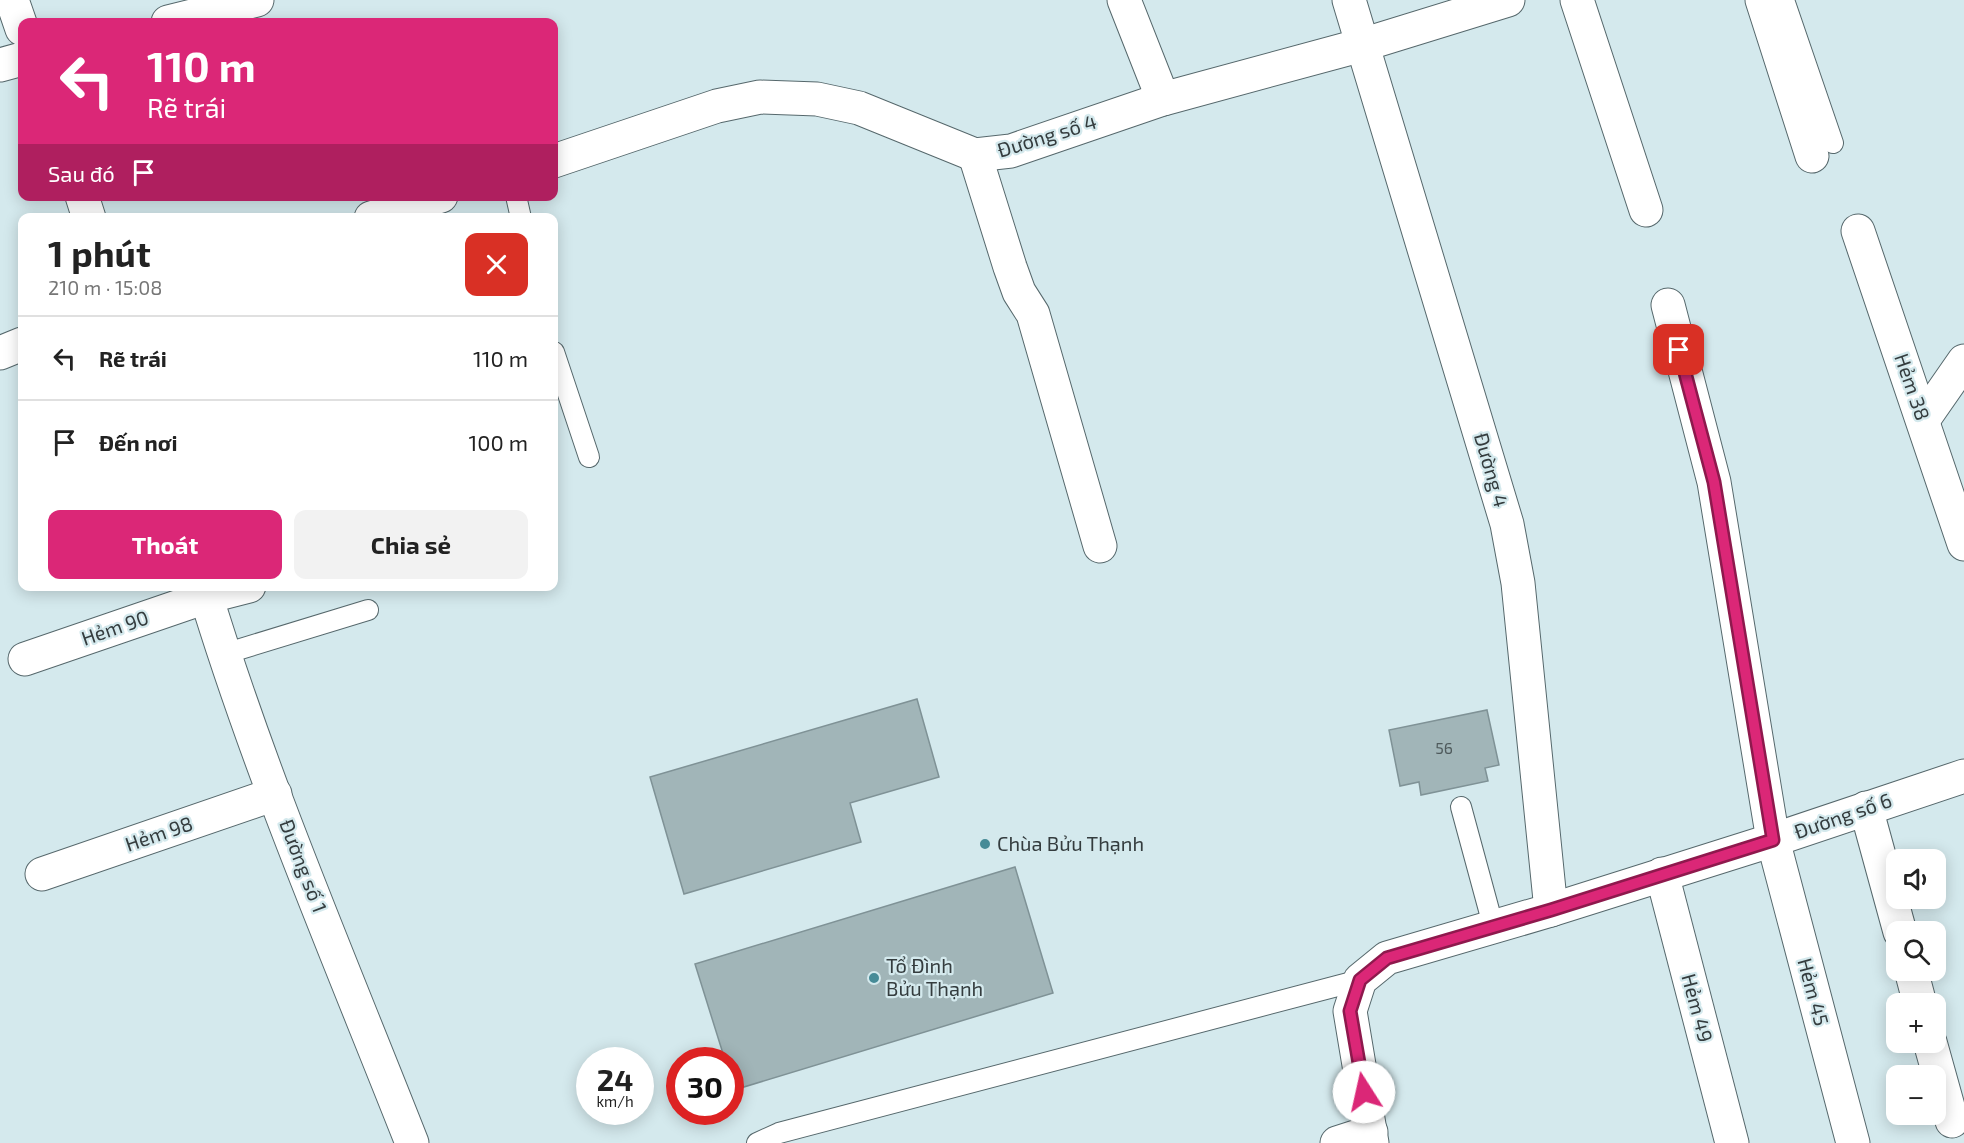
<!DOCTYPE html>
<html lang="vi">
<head>
<meta charset="utf-8">
<style>
  :root { --surface:#fff; --page:#f2f2f2; --text:#222; --muted:#767676; --line:#e0e0e0; --accent:#db2777 }
  body { margin:0; font-family:"Exo 2",sans-serif; background:var(--page); color:var(--text); height:100vh; display:flex; flex-direction:column; font-size:22px; white-space:nowrap }
  * { box-sizing:border-box; margin:0 }
  p { font-size:20px; color:var(--muted) }
  .icon { flex:none; width:33px; height:33px; fill:none; stroke:currentColor; stroke-width:2; stroke-linecap:round; stroke-linejoin:round }
  .map { position:relative; flex:1; overflow:hidden }
  .details { position:absolute; left:18px; top:213px; width:540px; height:378px; display:flex; flex-direction:column; background:var(--surface); border-radius:12px; box-shadow:0 3px 15px #0003 }
  .details>* { flex:none }
  .guide { position:absolute; left:18px; top:18px; width:540px; height:183px; border-radius:12px; box-shadow:0 3px 15px #0003; background:#db2777; color:#fff; overflow:hidden }
  .fabs { position:absolute; left:1886px; top:849px; display:grid; gap:12px }
  .fabs a { display:grid; place-items:center; width:60px; height:60px; border-radius:12px; background:var(--surface); box-shadow:0 3px 15px #0003; font-size:30px }
  .speed { position:absolute; left:576px; top:1047px; display:flex; gap:12px; font-size:30px; font-weight:700; text-align:center }
  .speed>* { display:grid; place-content:center; width:78px; height:78px; border-radius:50%; background:var(--surface); box-shadow:0 3px 15px #0003; line-height:1 }
  .speed small { font-size:15px; font-weight:400 }
  .speed .limit { border:9px solid #d22; background:#fff; color:#111 }
  .pin { position:absolute; display:grid; place-items:center; width:51px; height:51px; color:#fff; margin:-26px; border-radius:12px; box-shadow:0 3px 9px #0006 }
  .me { position:absolute; width:66px; margin:-33px; rotate:350deg; stroke-linejoin:round; filter:drop-shadow(0 0 4px #0008) }
  .turn { display:flex; align-items:center; gap:21px; height:126px; padding:0 30px; font-size:27px }
  .turn .icon { width:78px; height:78px; stroke-width:2.5 }
  .turn b { display:block; font-size:42px; line-height:51px }
  .then { display:flex; align-items:center; height:57px; padding:0 30px; background:#0003; gap:12px; font-size:22px }
  .round { display:grid; place-items:center; flex:none; width:63px; height:63px; border-radius:12px; background:var(--page) }
  .overview { display:flex; align-items:center; justify-content:space-between; height:102px; padding:0 30px }
  h1 { font-size:36px; font-weight:700; line-height:45px }
  .cta { display:flex; gap:12px; margin-top:auto; padding:12px 30px }
  .cta a { flex:1; height:69px; border-radius:12px; background:var(--accent); color:#fff; font-size:24px; font-weight:700; line-height:69px; text-align:center }
  .cta a+a { background:var(--page); color:var(--text) }
  ul { padding:0; list-style:none }
  li { display:flex; align-items:center; gap:18px; height:84px; padding:0 30px; border-top:2px solid var(--line) }
  li div { flex:1 }
  li b { display:block; font-size:22px }
  li em { font-style:normal }
  .map>svg:first-child { display:block }
</style>
</head>
<body>
<div class="map">
<svg width="1964" height="1143" viewBox="0 0 1964 1143">
  <rect width="100%" height="100%" fill="#d4e9ed"/>
  <g fill="#a1b5b8" stroke="#7f9296" stroke-width="1.5">
    <polygon points="917,699 939,777 850,803 861,842 684,894 650,777"/>
    <polygon points="1487,710 1499,765 1485,768 1488,781 1421,795 1419,782 1400,786 1389,730"/>
    <polygon points="1015,867 1053,993 734,1090 730,1079 730,1060 725,1060 695,964"/>
  </g>
  <g fill="none" stroke-linecap="round" stroke-linejoin="round">
    <defs>
      <g id="lane">
        <polyline points="1784,0 1833,143"/>
        <polyline points="516,196 521,218"/>
        <polyline points="554,352 589,457"/>
        <polyline points="224,654 368,610"/>
        <polyline points="1461,807 1493,925"/>
        <polyline points="757,1143 779,1133 1360,980"/>
      </g>
      <g id="street">
        <polyline points="12,0 22,29"/>
        <polyline points="1124,0 1163,99"/>
        <polyline points="1349,0 1507,524 1518,583 1551,910"/>
        <polyline points="1577,0 1646,210"/>
        <polyline points="1762,0 1812,156"/>
        <polyline points="168,22 257,0"/>
        <polyline points="0,65 22,59"/>
        <polyline points="975,155 1010,267 1019,292 1033,314 1100,546"/>
        <polyline points="554,161 717,106 760,97 817,99 859,108 975,155 1011,151 1163,99 1362,45 1508,0"/>
        <polyline points="82,196 89,218"/>
        <polyline points="371,218 441,196"/>
        <polyline points="1858,231 1964,544"/>
        <polyline points="1668,305 1714,482 1773,840 1853,1143"/>
        <polyline points="0,353 22,344"/>
        <polyline points="1923,420 1964,361"/>
        <path d="M203 586C260 775 340 960 412 1143"/>
        <polyline points="25,659 206,597 249,586"/>
        <polyline points="1866,808 1900,932"/>
        <polyline points="42,874 275,794"/>
        <polyline points="1662,874 1732,1143"/>
        <polyline points="1911,970 1920,1004"/>
        <polyline points="1930,1042 1952,1121"/>
        <polyline points="1337,1143 1371,1132"/>
        <polyline points="1372,1143 1350,1011 1360,980 1387,958 1551,910 1773,840 1964,776"/>
      </g>
    </defs>
    <use href="#lane" stroke="#56686c" stroke-width="22"/>
    <use href="#street" stroke="#56686c" stroke-width="35"/>
    <use href="#lane" stroke="#fff" stroke-width="20"/>
    <use href="#street" stroke="#fff" stroke-width="33"/>
  </g>
  <g fill="none" stroke-linecap="round" stroke-linejoin="round">
    <defs>
      <polyline id="route" points="1364,1092 1350,1011 1360,980 1387,958 1551,910 1773,840 1714,482 1679,350"/>
    </defs>
    <use href="#route" stroke="#8e194d" stroke-width="15"/>
    <use href="#route" stroke="#db2777" stroke-width="10"/>
  </g>
  <g fill="#468b97" stroke="#d4e9ed" stroke-width="2">
    <circle cx="985" cy="844" r="6"/>
    <circle cx="874" cy="978" r="6"/>
  </g>
  <g text-anchor="middle" stroke-width="4.5" stroke-linejoin="round" paint-order="stroke">
    <g font-size="16" fill="#4f5a5c">
      <text x="1444" y="754">56</text>
    </g>
    <g font-size="20" fill="#343c3e" stroke="#d4e9ed">
      <text transform="translate(1047 136) rotate(-17)" y="7">Đường số 4</text>
      <text transform="translate(1912 387) rotate(71)" y="7">Hẻm 38</text>
      <text transform="translate(1491 470) rotate(74)" y="7">Đường 4</text>
      <text transform="translate(115 628) rotate(-19)" y="7">Hẻm 90</text>
      <text transform="translate(1843 816) rotate(-19)" y="7">Đường số 6</text>
      <text transform="translate(159 834) rotate(-19)" y="7">Hẻm 98</text>
      <text transform="translate(303 866) rotate(69)" y="7">Đường số 1</text>
      <text transform="translate(1813 992) rotate(75)" y="7">Hẻm 45</text>
      <text transform="translate(1697 1008) rotate(75)" y="7">Hẻm 49</text>
    </g>
    <g font-size="20" fill="#343c3e" stroke="#d4e9ed" text-anchor="start">
      <text x="997" y="851">Chùa Bửu Thạnh</text>
      <text x="886" y="973">Tổ Đình<tspan x="886" dy="23">Bửu Thạnh</tspan></text>
    </g>
  </g>
</svg>
<div class="fabs">
<a><svg class="icon" aria-label="sound" viewBox="0 0 24 24"><path d="M4 9h4l5-4v14l-5-4H4zM17 9q2 3 0 6"/></svg></a>
<a><svg class="icon" aria-label="search" viewBox="0 0 24 24"><circle cx="10" cy="10" r="6"/><path d="M15 15l6 6"/></svg></a>
<a>+</a>
<a>−</a>
</div>
<div class="speed"><div>24<small>km/h</small></div><div class="limit">30</div></div>
<div class="pin" style="left:1679px;top:350px;background:#d93025"><svg class="icon" aria-label="arrive" viewBox="0 0 24 24"><path d="M6 21V4h12l-3 4 3 4H6"/></svg></div>
<svg class="me" style="left:1364px;top:1092px" viewBox="-20 -20 40 40"><circle r="19" fill="#fff"/><path d="M0-13L10 11 0 6-10 11z" fill="#db2777"/></svg>
<div class="guide">
<div class="turn"><svg class="icon" aria-label="left" viewBox="0 0 24 24"><path d="M17 20v-9H6M10 6l-5 5 5 5"/></svg><div><b>110 m</b>Rẽ trái</div></div>
<div class="then">Sau đó<svg class="icon" aria-label="arrive" viewBox="0 0 24 24"><path d="M6 21V4h12l-3 4 3 4H6"/></svg></div>
</div>
<section class="details">
<div class="overview"><div><h1>1 phút</h1><p>210 m · 15:08</p></div><a class="round" style="background:#d93025;color:#fff"><svg class="icon" aria-label="close" viewBox="0 0 24 24"><path d="M6 6l12 12M18 6L6 18"/></svg></a></div>
<ul>
<li><svg class="icon" aria-label="left" viewBox="0 0 24 24"><path d="M17 20v-9H6M10 6l-5 5 5 5"/></svg><div><b>Rẽ trái</b></div><em>110 m</em></li>
<li><svg class="icon" aria-label="arrive" viewBox="0 0 24 24"><path d="M6 21V4h12l-3 4 3 4H6"/></svg><div><b>Đến nơi</b></div><em>100 m</em></li>
</ul>
<div class="cta"><a>Thoát</a><a>Chia sẻ</a></div>
</section>
</div>
</body>
</html>
